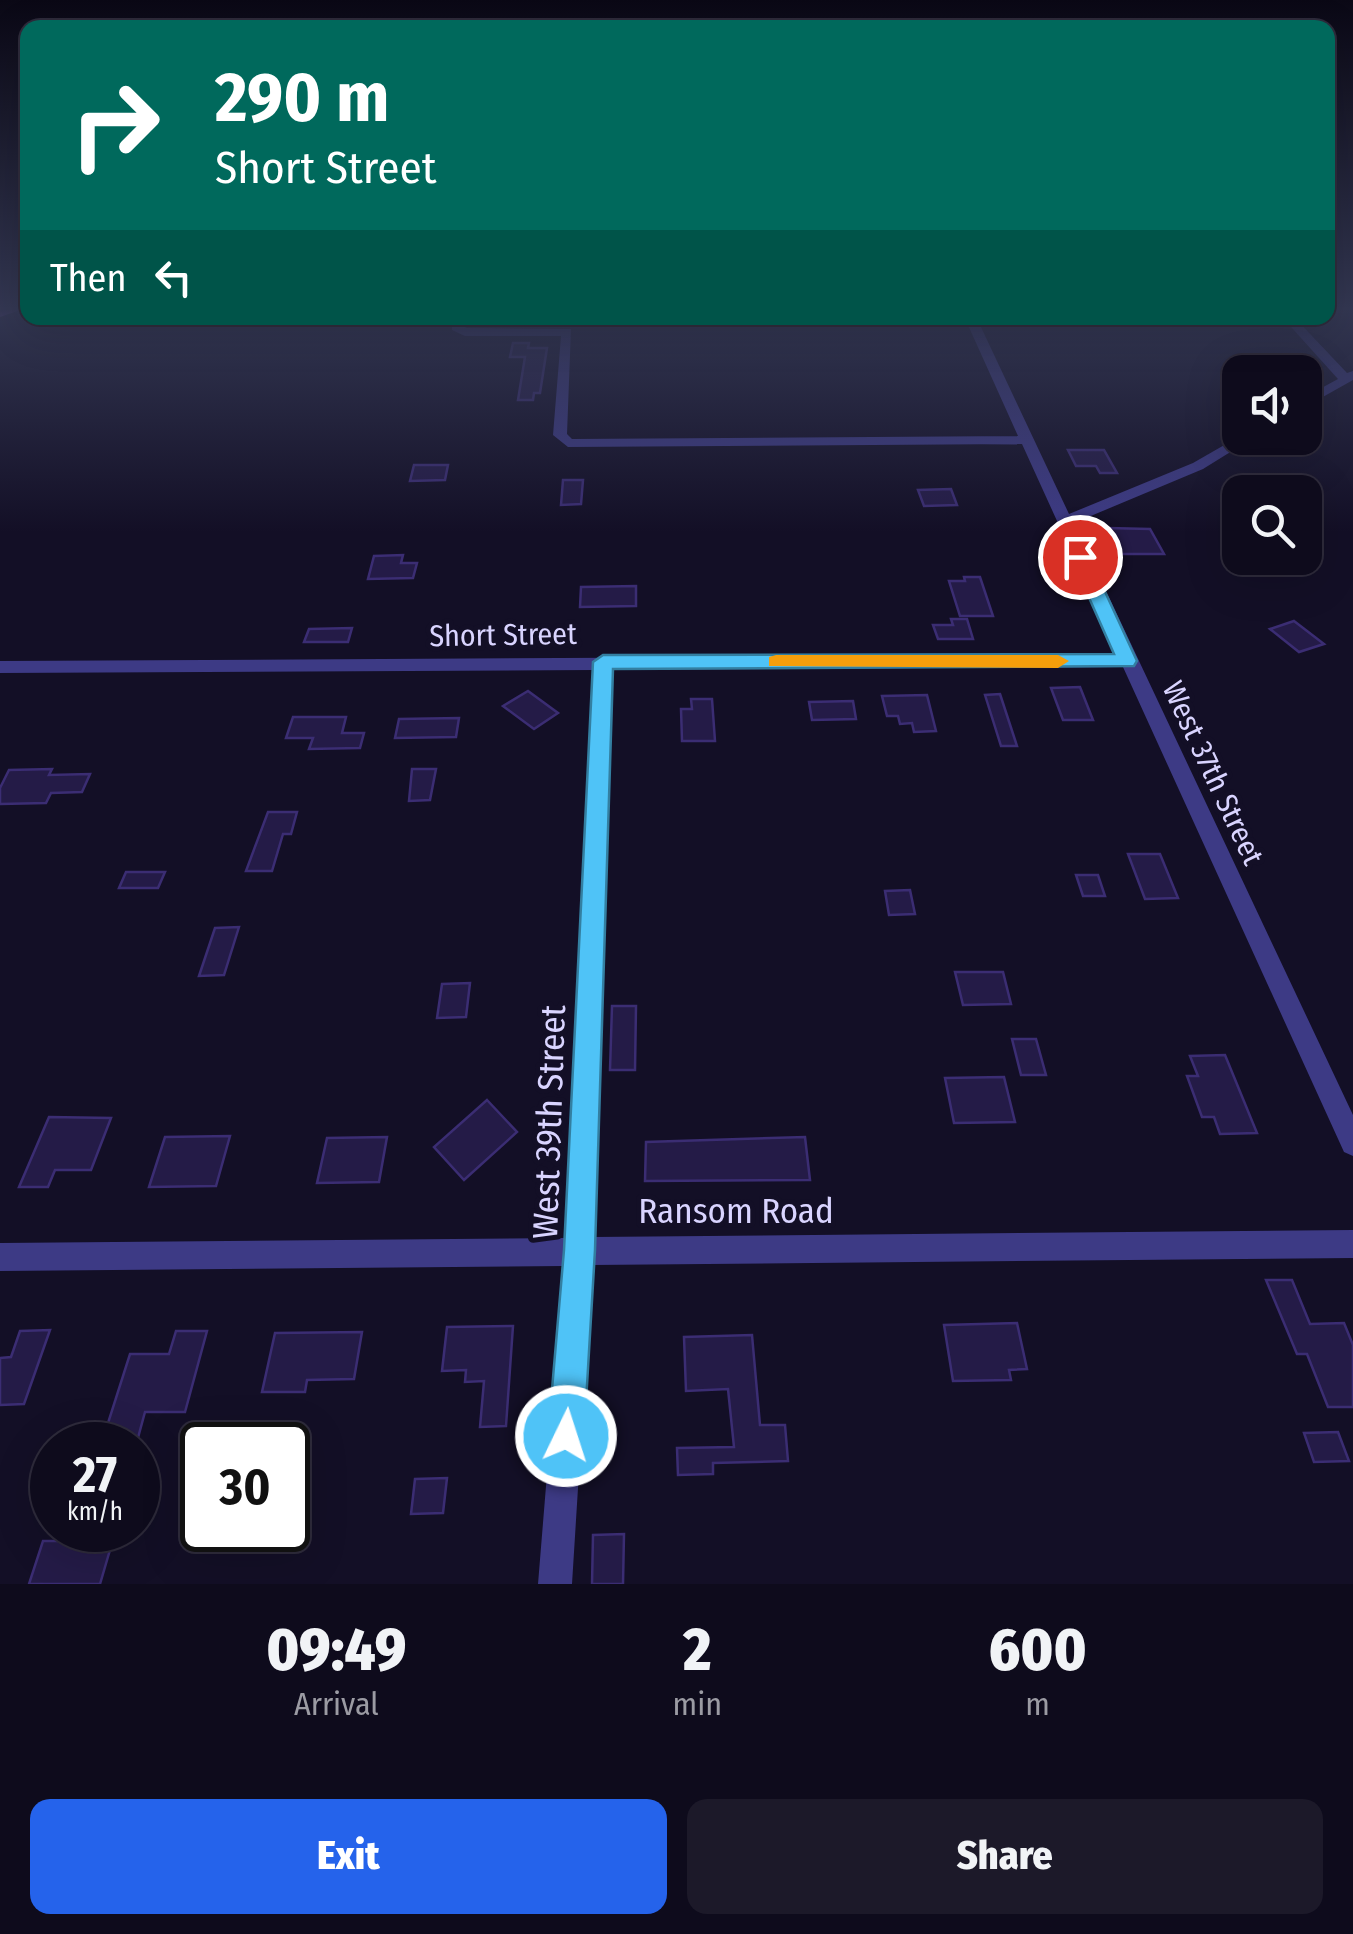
<!DOCTYPE html>
<html lang="en">
<head>
<meta charset="utf-8">
<style>
  :root { --surface:#0e0b1c; --page:#1c1929; --text:#f1f3f6; --muted:#9b9ba3; --line:#2e2b3b; --accent:#2563eb }
  body { margin:0; font-family:"Fira Sans Condensed",sans-serif; background:var(--page); color:var(--text); height:100vh; display:flex; flex-direction:column; font-size:38px; white-space:nowrap }
  * { box-sizing:border-box; margin:0 }
  p { font-size:32px; color:var(--muted) }
  .icon { flex:none; width:55px; height:55px; fill:none; stroke:currentColor; stroke-width:2; stroke-linecap:round; stroke-linejoin:round }
  .map { position:relative; height:1584px; overflow:hidden }
  .panel { display:flex; flex-direction:column; background:var(--surface); flex:1 }
  .panel>* { flex:none }
  .top-card { position:absolute; left:20px; top:20px; width:1315px; height:305px; border-radius:20px; box-shadow:0 10px 40px #0002,0 0 0 2px var(--line); background:#00695c; color:#fff; overflow:hidden }
  .fabs { position:absolute; left:1222px; top:355px; display:grid; gap:20px }
  .fabs a { display:grid; place-items:center; width:100px; height:100px; border-radius:20px; background:var(--surface); box-shadow:0 10px 40px #0002,0 0 0 2px var(--line); font-size:50px }
  .speed { position:absolute; left:30px; top:1422px; display:flex; gap:20px; font-size:50px; font-weight:700; text-align:center }
  .speed>* { display:grid; place-content:center; width:130px; height:130px; border-radius:50%; background:var(--surface); box-shadow:0 10px 40px #0002,0 0 0 2px var(--line); line-height:1 }
  .speed small { font-size:25px; font-weight:400 }
  .speed .limit { border:5px solid #111; border-radius:15px; background:#fff; color:#111 }
  .pin { position:absolute; display:grid; place-items:center; width:85px; height:85px; color:#fff; margin:-42px; border:5px solid #fff; border-radius:50%; box-shadow:0 2px 10px #0007 }
  .me { position:absolute; width:110px; margin:-55px; rotate:4deg; stroke-linejoin:round; filter:drop-shadow(0 0 8px #0008) }
  .turn { display:flex; align-items:center; gap:35px; height:210px; padding:0 30px; font-size:45px }
  .turn .icon { width:130px; height:130px; stroke-width:2.5 }
  .turn b { display:block; font-size:70px; line-height:85px }
  .then { display:flex; align-items:center; height:95px; padding:0 30px; background:#0003; gap:20px; font-size:38px }
  .eta { display:flex; justify-content:space-evenly; align-items:center; height:170px; text-align:center }
  .eta b { font-size:60px; font-weight:800; line-height:70px }
  .action { display:flex; gap:20px; margin-top:auto; padding:20px 30px }
  .action a { flex:1; height:115px; border-radius:20px; background:var(--accent); color:#fff; font-size:40px; font-weight:800; line-height:115px; text-align:center }
  .action a+a { background:var(--page); color:var(--text) }
  .map>svg:first-child { display:block }
</style>
</head>
<body>
<div class="map">
<svg width="1353" height="1584" viewBox="0 0 1353 1584">
  <rect width="100%" height="100%" fill="#130f26"/>
  <g fill="#241b47" stroke="#3b2d73" stroke-width="2.5">
    <polygon points="513,343 529,343 528,348 547,348 540,393 534,393 533,400 518,400 525,357 510,357"/>
    <polygon points="1068,450 1104,450 1117,473 1100,473 1096,466 1076,466"/>
    <polygon points="414,465 448,465 445,480 410,481"/>
    <polygon points="563,480 583,480 581,504 561,505"/>
    <polygon points="951,489 957,505 924,506 918,490"/>
    <polygon points="1107,528 1150,529 1164,554 1120,554"/>
    <polygon points="403,555 401,563 417,563 413,578 368,579 374,556"/>
    <polygon points="964,577 980,577 993,616 960,616 949,581 965,581"/>
    <polygon points="636,586 636,606 580,607 581,587"/>
    <polygon points="951,619 967,619 973,639 938,639 933,625 953,625"/>
    <polygon points="1294,621 1324,644 1299,652 1270,629"/>
    <polygon points="352,628 348,642 304,642 309,629"/>
    <polygon points="1080,687 1093,720 1063,720 1051,688"/>
    <polygon points="528,691 558,713 534,729 503,706"/>
    <polygon points="1000,694 1017,746 1001,746 985,695"/>
    <polygon points="927,695 936,731 914,732 912,723 900,724 898,716 887,716 882,696"/>
    <polygon points="691,699 712,699 715,741 682,741 681,709 692,709"/>
    <polygon points="853,701 856,719 812,720 809,702"/>
    <polygon points="293,717 346,717 342,733 364,733 360,748 309,749 313,738 286,738"/>
    <polygon points="459,718 456,737 395,738 399,719"/>
    <polygon points="52,769 49,775 90,774 82,792 51,793 46,803 0,804 0,788 9,770"/>
    <polygon points="412,769 436,769 430,800 409,801"/>
    <polygon points="268,812 297,812 291,834 283,834 272,871 246,871"/>
    <polygon points="1128,854 1160,854 1178,898 1145,899"/>
    <polygon points="126,872 165,872 158,888 119,888"/>
    <polygon points="1076,875 1098,875 1105,896 1083,896"/>
    <polygon points="910,890 915,914 889,915 885,891"/>
    <polygon points="239,927 224,975 199,976 215,928"/>
    <polygon points="955,972 1003,972 1011,1004 963,1005"/>
    <polygon points="470,983 466,1017 437,1018 442,984"/>
    <polygon points="612,1006 636,1006 635,1070 610,1070"/>
    <polygon points="1012,1039 1036,1039 1046,1075 1021,1075"/>
    <polygon points="1225,1055 1257,1133 1220,1134 1214,1117 1202,1117 1187,1076 1198,1076 1190,1056"/>
    <polygon points="1004,1077 1015,1122 954,1123 945,1078"/>
    <polygon points="487,1100 517,1132 464,1180 434,1147"/>
    <polygon points="49,1117 111,1118 91,1170 55,1170 48,1187 19,1187"/>
    <polygon points="230,1136 216,1186 149,1187 165,1137"/>
    <polygon points="387,1137 379,1182 317,1183 327,1138"/>
    <polygon points="805,1137 810,1180 645,1181 646,1142"/>
    <polygon points="1266,1280 1292,1280 1310,1324 1344,1323 1353,1345 1353,1407 1328,1407 1307,1354 1297,1354"/>
    <polygon points="1017,1323 1027,1369 1009,1370 1011,1380 953,1381 944,1325"/>
    <polygon points="513,1326 506,1426 480,1427 484,1381 465,1382 466,1370 442,1371 447,1327"/>
    <polygon points="50,1330 24,1404 0,1405 0,1358 11,1357 20,1331"/>
    <polygon points="176,1331 207,1331 185,1412 145,1412 136,1445 101,1445 130,1354 169,1354"/>
    <polygon points="362,1332 354,1379 307,1380 305,1392 262,1392 275,1333"/>
    <polygon points="752,1335 760,1425 785,1425 788,1461 713,1463 713,1474 678,1475 677,1448 734,1447 728,1389 686,1391 684,1337"/>
    <polygon points="1338,1432 1349,1461 1314,1462 1304,1433"/>
    <polygon points="447,1478 443,1513 411,1514 415,1479"/>
    <polygon points="60,1530 100,1530 96,1543 112,1543 100,1584 29,1584 43,1541 57,1541"/>
    <polygon points="624,1534 623,1584 592,1584 593,1535"/>
  </g>
  <g fill="none" stroke-linecap="round" stroke-linejoin="round">
    <g fill="#3d3a85" fill-rule="evenodd">
      <polygon points="452,318 464,318 462,326 467,328 571,329 567,434 572,439 1018,436 968,325 968,318 980,318 980,325 1069,514 1193,463 1240,436 1253,438 1203,469 1074,523 1353,1115 1353,1156 1344,1152 1123,667 612,670 593,1237 1353,1230 1353,1258 592,1265 572,1584 538,1584 564,1266 0,1271 0,1243 566,1238 594,670 0,673 0,661 1118,655 1022,444 568,447 553,435 561,336 465,336 452,330"/>
      <polygon points="1283,318 1295,318 1347,373 1353,371 1353,380 1305,407 1305,397 1338,379"/>
    </g>
    <polygon fill="#c25bff" fill-rule="evenodd" points="0,310 20,310 0,317"/>
  </g>
  <linearGradient id="sky" x2="0" y2="1"><stop stop-color="#0a0815"/><stop offset="0.58" stop-color="#333752"/><stop offset="1" stop-color="#333752" stop-opacity="0"/></linearGradient>
  <rect width="1353" height="532" fill="url(#sky)"/>
  <polygon fill="#4fc3f7" stroke="#337fa1" stroke-width="2.5" points="1080,551 1089,557 1137,661 1134,666 613,669 595,1250 584,1436 578,1448 566,1453 554,1448 548,1436 564,1250 593,662 603,655 1114,654 1071,557"/>
  <polygon fill="#f59e0b" points="776,655 1058,655 1069,661 1058,668 769,666 769,657"/>
  <g text-anchor="middle" stroke-width="10" stroke-linejoin="round" paint-order="stroke">
    <g font-size="30" fill="#d9d4ff" stroke="#130f26">
      <text transform="translate(503 635) rotate(-1)" y="10">Short Street</text>
      <text transform="translate(1213 773) rotate(65)" y="10">West 37th Street</text>
    </g>
    <g font-size="35" fill="#d9d4ff" stroke="#130f26">
      <text transform="translate(549 1122) rotate(-88)" y="12">West 39th Street</text>
      <text x="736" y="1223">Ransom Road</text>
    </g>
  </g>
</svg>
<div class="fabs">
<a><svg class="icon" aria-label="sound" viewBox="0 0 24 24"><path d="M4 9h4l5-4v14l-5-4H4zM17 9q2 3 0 6"/></svg></a>
<a><svg class="icon" aria-label="search" viewBox="0 0 24 24"><circle cx="10" cy="10" r="6"/><path d="M15 15l6 6"/></svg></a>
</div>
<div class="speed"><div>27<small>km/h</small></div><div class="limit">30</div></div>
<div class="pin" style="left:1080px;top:557px;background:#d93025"><svg class="icon" aria-label="arrive" viewBox="0 0 24 24"><path d="M6 21V4h12l-3 4 3 4H6"/></svg></div>
<svg class="me" style="left:566px;top:1436px" viewBox="-20 -20 40 40"><circle r="17" fill="#4fc3f7" stroke="#fff" stroke-width="3"/><path d="M0-11L8 9 0 5-8 9z" fill="#fff"/></svg>
<div class="top-card">
<div class="turn"><svg class="icon" aria-label="right" viewBox="0 0 24 24"><path d="M7 20v-9h11M14 6l5 5-5 5"/></svg><div><b>290 m</b>Short Street</div></div>
<div class="then">Then<svg class="icon" aria-label="left" viewBox="0 0 24 24"><path d="M17 20v-9H6M10 6l-5 5 5 5"/></svg></div>
</div>
</div>
<section class="panel">
<div class="eta">
<div><b>09:49</b><p>Arrival</p></div>
<div><b>2</b><p>min</p></div>
<div><b>600</b><p>m</p></div>
</div>
<div class="action"><a>Exit</a><a>Share</a></div>
</section>
</body>
</html>
